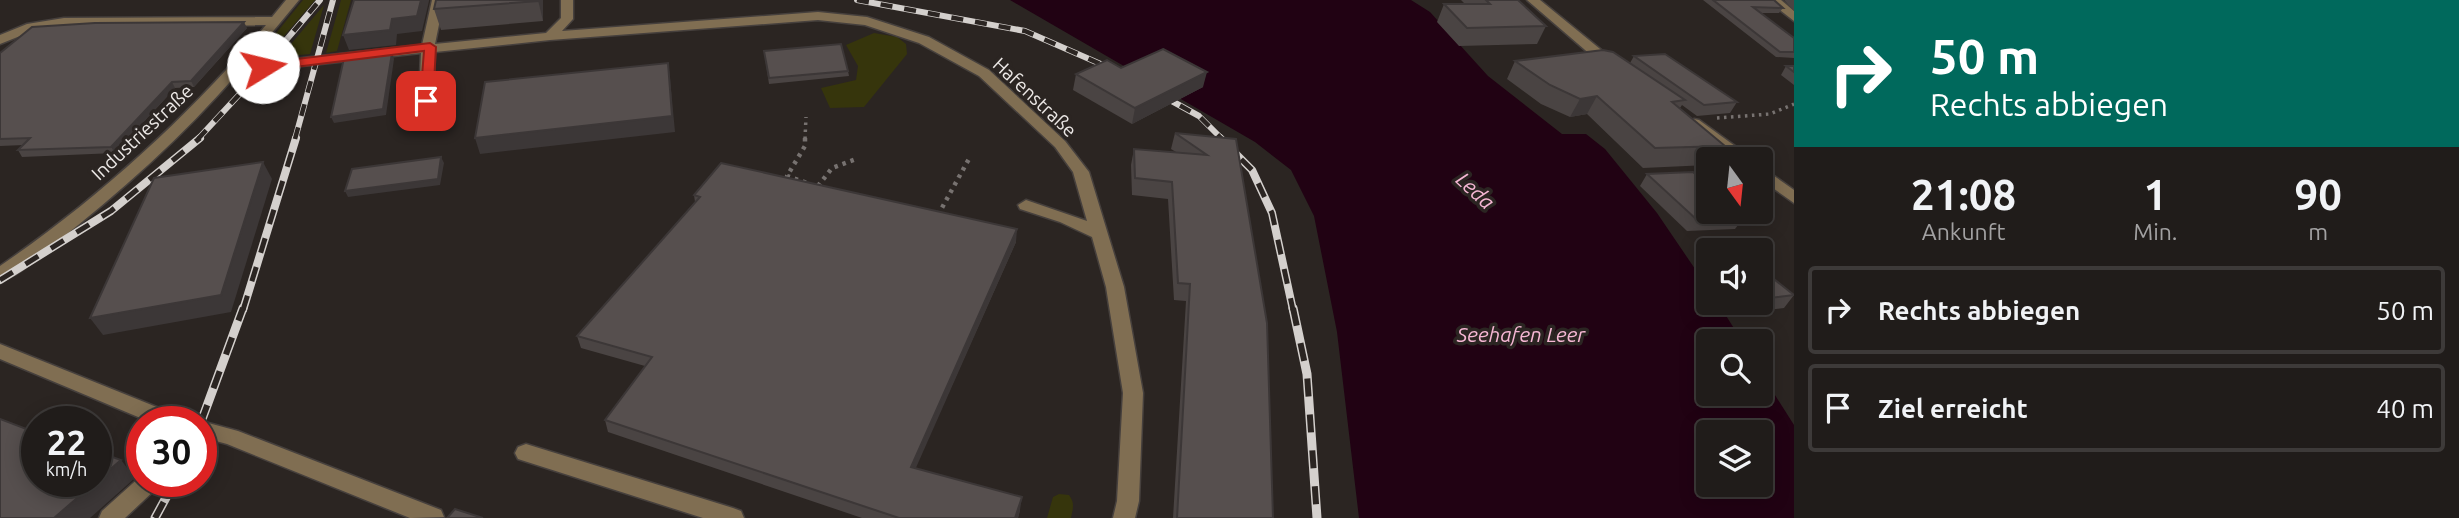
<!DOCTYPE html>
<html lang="de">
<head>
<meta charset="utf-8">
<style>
  :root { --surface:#201c1a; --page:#282523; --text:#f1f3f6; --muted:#a2a1a2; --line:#3d3a39 }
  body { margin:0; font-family:Ubuntu,sans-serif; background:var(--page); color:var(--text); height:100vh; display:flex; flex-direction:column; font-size:26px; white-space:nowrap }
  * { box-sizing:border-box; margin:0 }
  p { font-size:23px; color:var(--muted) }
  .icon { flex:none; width:38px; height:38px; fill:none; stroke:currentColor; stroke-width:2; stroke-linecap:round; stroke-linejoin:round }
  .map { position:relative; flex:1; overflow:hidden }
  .panel { display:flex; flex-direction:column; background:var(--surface); width:665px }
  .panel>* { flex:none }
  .guide { background:#00695c; color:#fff; overflow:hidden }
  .needle { width:46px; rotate:165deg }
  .tools { position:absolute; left:1696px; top:147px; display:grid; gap:14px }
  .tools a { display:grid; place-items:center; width:77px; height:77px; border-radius:7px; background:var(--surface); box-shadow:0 4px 18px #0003,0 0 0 2px var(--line); font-size:35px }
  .speed { position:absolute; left:21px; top:406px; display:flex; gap:14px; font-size:35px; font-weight:700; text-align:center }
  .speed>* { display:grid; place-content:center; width:91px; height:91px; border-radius:50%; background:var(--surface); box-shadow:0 4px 18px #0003,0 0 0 2px var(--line); line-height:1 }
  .speed small { font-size:18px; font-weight:400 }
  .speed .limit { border:10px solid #d22; background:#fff; color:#111 }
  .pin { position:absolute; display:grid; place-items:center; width:60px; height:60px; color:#fff; margin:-30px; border-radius:14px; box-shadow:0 4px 10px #0006 }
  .me { position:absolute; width:77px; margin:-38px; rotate:81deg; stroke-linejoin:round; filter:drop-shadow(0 0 5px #0008) }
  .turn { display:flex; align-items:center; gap:24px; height:147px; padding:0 21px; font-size:32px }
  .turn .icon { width:91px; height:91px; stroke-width:2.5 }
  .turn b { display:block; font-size:49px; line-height:60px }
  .eta { display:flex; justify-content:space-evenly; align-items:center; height:119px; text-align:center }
  .eta b { font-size:42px; font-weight:700; line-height:49px }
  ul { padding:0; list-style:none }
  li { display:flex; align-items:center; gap:21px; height:88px; margin:0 14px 10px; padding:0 7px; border:4px solid var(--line); border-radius:7px }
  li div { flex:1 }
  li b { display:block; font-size:26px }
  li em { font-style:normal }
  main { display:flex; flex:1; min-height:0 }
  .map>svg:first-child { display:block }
</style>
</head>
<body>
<main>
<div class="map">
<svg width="1794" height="518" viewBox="0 0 1794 518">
  <rect width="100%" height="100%" fill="#2b2522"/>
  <g fill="#36350c">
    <polygon points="303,0 315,0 271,51 266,51 265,47"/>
    <polygon points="341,0 351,0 337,51 326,53"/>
    <polygon points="324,5 310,54 280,57"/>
    <polygon points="874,33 897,37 906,44 907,54 864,107 830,108 821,88 856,80 858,66 846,45"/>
    <path d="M1059 494 1069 495C1075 503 1073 508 1071 518H1047L1053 497Z"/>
  </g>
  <path fill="#210213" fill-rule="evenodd" d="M1010 0H1411L1430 12 1488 76 1562 134H1586L1605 149 1657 213 1708 288V303H1718L1742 341H1708V394H1760L1761 373 1794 425V518H1359L1337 332 1314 216 1291 170 1255 142ZM1708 432H1760V485H1708Z"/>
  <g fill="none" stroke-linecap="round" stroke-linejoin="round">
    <defs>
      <g id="minor">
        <path d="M286 0H299L246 64 422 45 432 0H444L435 44 546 33 561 18V0H573V19L562 31 818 12 867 17 929 37 989 70 1065 141 1089 172 1124 287 1143 393 1139 501 1135 518H1113L1117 501 1123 393 1106 287 1092 237 1060 222 1020 209 1018 205 1026 200 1087 221 1073 172 1055 147 979 76 919 43 865 25 818 20 550 40 435 52 432 121 425 125 418 121 421 53 238 73C183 136 120 193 53 245 38 257 19 276 0 281V266C99 198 188 117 266 25L64 26 35 30 0 44V35L27 24 64 18 272 17Z"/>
        <polygon points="1527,0 1540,0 1616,62 1616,68 1606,68"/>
        <polygon points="1767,0 1781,0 1794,11 1794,21"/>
        <polygon points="1694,119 1699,120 1753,159 1735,159 1689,126 1687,123"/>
        <polygon points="1760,166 1794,190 1794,203 1760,179"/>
        <polygon points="0,344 179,416 182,422 150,422 0,359"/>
        <polygon points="201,421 238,431 441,510 444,517 410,518 227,444 201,437 201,422 198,422"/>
        <polygon points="526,444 733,508 741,511 744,518 703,518 518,459 515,453 518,447"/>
        <polygon points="142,475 142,481 161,481 158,487 125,518 99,518 102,511"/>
      </g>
    </defs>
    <use href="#minor" stroke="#46403d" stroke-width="3"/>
    <g stroke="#777270" stroke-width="3.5" stroke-dasharray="2.5 4.5" stroke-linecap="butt">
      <polyline points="1717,118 1770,114 1794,104"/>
      <polyline points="805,139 806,117"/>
    </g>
    <g stroke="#777270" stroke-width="4.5" stroke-dasharray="3.5 5" stroke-linecap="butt">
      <polyline points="805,138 805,146 787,176 807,183"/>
      <polyline points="818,186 832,168 856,159"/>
      <polyline points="938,215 970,157"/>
    </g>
    <use href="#minor" fill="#806e52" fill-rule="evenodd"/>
    <defs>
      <g id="rail-far2">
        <polyline points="857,0 1025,31 1119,72"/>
        <polyline points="1159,94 1199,116 1222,139"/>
        <polyline points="198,139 249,84 320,0"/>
        <polyline points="295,139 333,0"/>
      </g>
      <g id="rail-far1">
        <polyline points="1220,138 1252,170 1272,213 1293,310"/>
        <polyline points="0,280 111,211 200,138"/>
        <polyline points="243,310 296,138"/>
      </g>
      <g id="rail">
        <polyline points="1293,308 1307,374 1317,518"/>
        <polyline points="201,422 243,308"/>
        <polyline points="155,518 175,481"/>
      </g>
    </defs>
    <use href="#rail-far2" stroke="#d4d0cd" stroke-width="6"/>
    <use href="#rail-far1" stroke="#d4d0cd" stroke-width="8"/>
    <use href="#rail" stroke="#d4d0cd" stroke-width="9"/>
    <use href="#rail-far2" stroke="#2b2522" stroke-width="4.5" stroke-dasharray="12" stroke-linecap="butt"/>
    <use href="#rail-far1" stroke="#2b2522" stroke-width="5" stroke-dasharray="15" stroke-linecap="butt"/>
    <use href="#rail" stroke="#2b2522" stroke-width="6" stroke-dasharray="18" stroke-linecap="butt"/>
  </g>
  <g fill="#4a4443">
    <polygon points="436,0 543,0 543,21 441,30 434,9"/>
    <polygon points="1461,0 1518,0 1546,26 1537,44 1459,46 1437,22 1444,4 1465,4"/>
    <polygon points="1703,0 1774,0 1783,8 1779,13 1760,13 1794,38 1794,58 1776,57"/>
    <polygon points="1784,0 1794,0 1794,11"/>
    <polygon points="247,28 194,87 175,88 115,153 22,157 18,150 24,145 0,146 0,53"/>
    <polygon points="764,51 848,71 849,76 769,84"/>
    <polygon points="1634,56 1737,102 1730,113 1697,116 1682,105 1680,108 1725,146 1716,159 1708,159 1708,165 1643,168 1587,114 1570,117 1541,104 1507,79 1515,61 1630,63"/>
    <polygon points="1786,66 1794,66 1794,85 1781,75"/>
    <polygon points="1121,68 1203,87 1132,124 1073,90 1076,74"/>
    <polygon points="1175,133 1236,139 1273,518 1173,518 1186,301 1174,300 1168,199 1132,195 1131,165 1134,149 1176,152 1171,149"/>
    <polygon points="1647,174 1744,217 1735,229 1687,231 1640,186"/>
    <polygon points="694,195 1016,242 915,468 1020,510 1018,518 862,518 608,432 605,420 645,366 581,348 577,336 695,202"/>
    <polygon points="1760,268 1794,295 1784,308 1752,312 1741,303 1760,303"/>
  </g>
  <g fill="#3c3737">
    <polygon points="421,0 429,0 429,1 422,31 397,34 396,45 349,50 343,35"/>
    <polygon points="538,0 543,0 543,21"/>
    <polygon points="244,22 247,28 194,87 191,81"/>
    <polygon points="392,53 394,59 386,115 334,123 331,117"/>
    <polygon points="668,63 670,78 675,132 480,154 475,138"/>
    <polygon points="1207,72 1203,87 1132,124 1135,108"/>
    <polygon points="172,82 175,88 115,153 111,147"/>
    <polygon points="1597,96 1587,114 1570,117 1580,99"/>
    <polygon points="441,157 444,163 440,185 348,197 345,191"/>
    <polygon points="263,162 272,179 231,312 103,335 90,318"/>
    <polygon points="1017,229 1016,242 911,479 911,467"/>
    <polygon points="121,460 135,478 90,518 54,518"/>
    <polygon points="1022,497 1020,510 1018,518 1015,518"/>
  </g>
  <g fill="#564f4e" stroke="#3c3737" stroke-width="2">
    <polygon points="354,0 421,0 417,16 392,19 390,30 343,35"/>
    <polygon points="436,0 538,0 538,1 434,9"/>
    <polygon points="1486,0 1518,0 1546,26 1467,28 1444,4 1490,4"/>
    <polygon points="1713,0 1774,0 1783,8 1753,7 1794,38 1794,52 1780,52"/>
    <polygon points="244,22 191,81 172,82 111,147 18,150 30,138 0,139 0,53 32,27 95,23"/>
    <polygon points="841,44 848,71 769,78 764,51"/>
    <polygon points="1163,49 1207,72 1135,108 1076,74 1107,60 1121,68"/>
    <polygon points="1603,50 1613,52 1685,100 1672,102 1725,146 1655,148 1597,96 1580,99 1550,85 1515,61"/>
    <polygon points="392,53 383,109 331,117 344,58"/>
    <polygon points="1665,54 1737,102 1704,105 1634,56"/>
    <polygon points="668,63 672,116 475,138 485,82"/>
    <polygon points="1786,66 1794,66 1794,72"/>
    <polygon points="1175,133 1236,139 1267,323 1273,518 1177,518 1190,284 1178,283 1172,182 1135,178 1134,149 1207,155"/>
    <polygon points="441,157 438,179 345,191 352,169"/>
    <polygon points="263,162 221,295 90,318 154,178"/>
    <polygon points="721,163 1017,229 911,467 1022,497 1015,518 899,518 605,420 652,357 577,336 700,197 694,195"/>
    <polygon points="1693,172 1708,185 1708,212 1738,212 1744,217 1696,219 1647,174"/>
    <polygon points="1760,268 1794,295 1761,299"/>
    <polygon points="0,419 34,432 37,430 37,481 96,481 96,451 121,460 54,518 0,518"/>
    <polygon points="455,509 483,518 447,518"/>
  </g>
  <polygon fill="#d93025" stroke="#8d1f18" stroke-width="2" points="430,43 436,47 433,101 426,105 420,101 424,51 263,71 257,67 263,63"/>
  <g text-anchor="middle" stroke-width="7" stroke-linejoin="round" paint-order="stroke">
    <g font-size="19" fill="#ece8e6" stroke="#2b2522">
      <text transform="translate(1035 97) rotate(43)" y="7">Hafenstraße</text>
      <text transform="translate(142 132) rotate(-43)" y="7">Industriestraße</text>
    </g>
    <g font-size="21" font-style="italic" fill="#f6b7d4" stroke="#2b2522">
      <text transform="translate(1475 191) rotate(43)" y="7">Leda</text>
      <text x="1521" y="342">Seehafen Leer</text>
    </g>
  </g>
</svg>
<div class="tools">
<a><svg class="needle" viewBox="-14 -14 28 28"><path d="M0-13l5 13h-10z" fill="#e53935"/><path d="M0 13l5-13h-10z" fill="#a2a1a2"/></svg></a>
<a><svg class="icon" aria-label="sound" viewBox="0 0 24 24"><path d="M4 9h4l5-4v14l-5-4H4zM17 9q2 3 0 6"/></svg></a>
<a><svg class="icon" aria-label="search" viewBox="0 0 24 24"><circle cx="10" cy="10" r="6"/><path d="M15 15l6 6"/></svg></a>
<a><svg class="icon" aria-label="layers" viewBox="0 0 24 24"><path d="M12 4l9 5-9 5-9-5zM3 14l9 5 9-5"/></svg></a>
</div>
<div class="speed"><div>22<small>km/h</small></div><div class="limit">30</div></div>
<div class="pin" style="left:426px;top:101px;background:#d93025"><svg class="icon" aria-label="arrive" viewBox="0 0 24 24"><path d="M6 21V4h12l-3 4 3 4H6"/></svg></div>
<svg class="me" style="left:263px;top:67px" viewBox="-20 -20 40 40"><circle r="19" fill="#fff"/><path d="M0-13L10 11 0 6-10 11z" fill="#d93025"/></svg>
</div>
<section class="panel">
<div class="guide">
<div class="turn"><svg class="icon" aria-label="right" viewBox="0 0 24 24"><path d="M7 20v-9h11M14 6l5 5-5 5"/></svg><div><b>50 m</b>Rechts abbiegen</div></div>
</div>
<div class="eta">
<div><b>21:08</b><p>Ankunft</p></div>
<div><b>1</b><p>Min.</p></div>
<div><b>90</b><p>m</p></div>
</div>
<ul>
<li><svg class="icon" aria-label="right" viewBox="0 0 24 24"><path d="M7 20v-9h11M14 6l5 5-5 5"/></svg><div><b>Rechts abbiegen</b></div><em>50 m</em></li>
<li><svg class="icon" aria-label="arrive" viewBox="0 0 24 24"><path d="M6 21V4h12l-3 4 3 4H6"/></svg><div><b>Ziel erreicht</b></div><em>40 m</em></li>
</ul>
</section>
</main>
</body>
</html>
